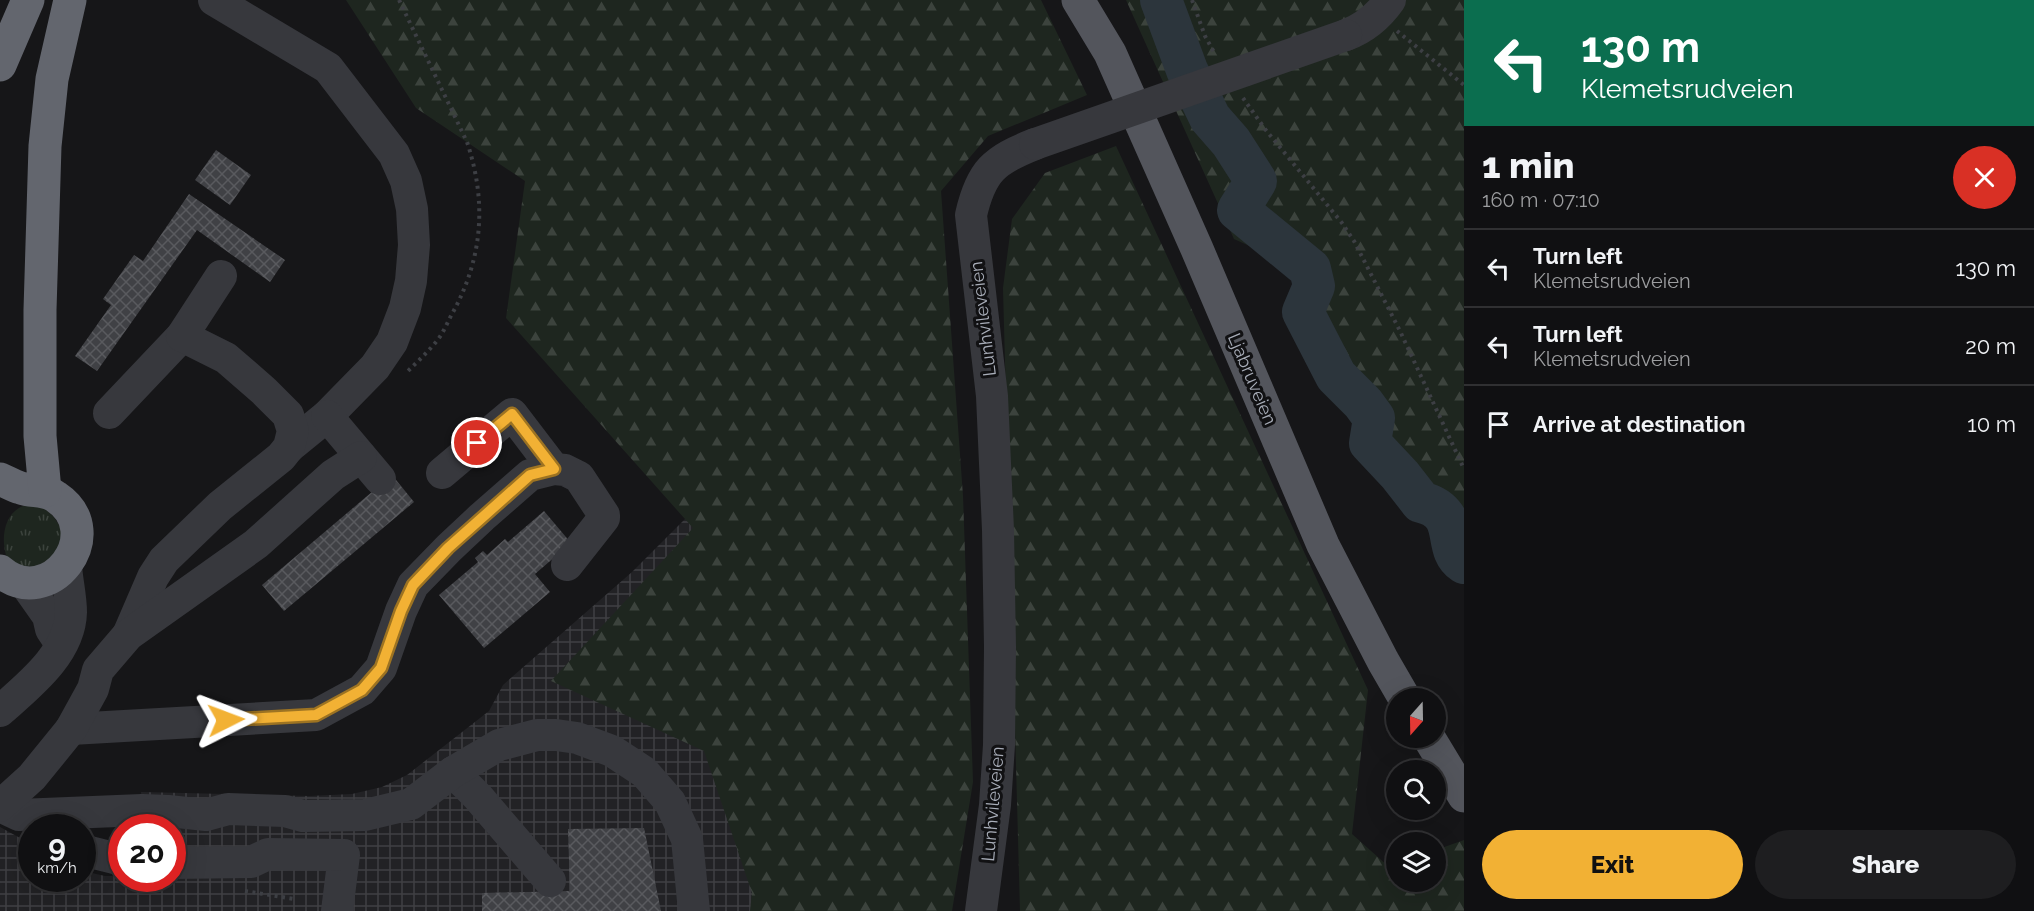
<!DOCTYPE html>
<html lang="en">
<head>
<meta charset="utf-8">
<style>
  :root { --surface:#101012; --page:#1e1e20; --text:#f1f3f6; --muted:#9c9d9f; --line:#303032; --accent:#f2b134 }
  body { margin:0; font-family:Raleway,sans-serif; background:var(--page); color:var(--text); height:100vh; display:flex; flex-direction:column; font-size:22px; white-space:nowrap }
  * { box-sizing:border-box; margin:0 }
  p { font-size:20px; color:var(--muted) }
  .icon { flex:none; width:33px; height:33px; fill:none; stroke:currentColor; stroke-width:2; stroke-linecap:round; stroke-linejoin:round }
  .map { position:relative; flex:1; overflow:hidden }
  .panel { display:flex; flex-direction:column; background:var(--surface); width:570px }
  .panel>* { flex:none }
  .banner { background:#0b6e4f; color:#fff; overflow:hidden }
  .needle { width:39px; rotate:200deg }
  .fabs { position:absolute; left:1386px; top:688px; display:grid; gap:12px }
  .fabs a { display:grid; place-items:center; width:60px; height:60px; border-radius:50%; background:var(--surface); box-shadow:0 6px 24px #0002,0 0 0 2px var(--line); font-size:30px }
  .speed { position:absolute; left:18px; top:814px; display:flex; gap:12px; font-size:30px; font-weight:700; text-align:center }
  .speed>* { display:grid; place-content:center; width:78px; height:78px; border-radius:50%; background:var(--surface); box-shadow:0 6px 24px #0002,0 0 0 2px var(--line); line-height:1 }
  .speed small { font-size:15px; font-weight:400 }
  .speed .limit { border:9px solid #d22; background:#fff; color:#111 }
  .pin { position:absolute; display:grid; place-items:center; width:51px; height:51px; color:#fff; margin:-26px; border:3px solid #fff; border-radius:50%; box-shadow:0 2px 6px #0007 }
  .me { position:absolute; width:66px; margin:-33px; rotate:87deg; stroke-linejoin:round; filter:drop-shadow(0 0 4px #0008) }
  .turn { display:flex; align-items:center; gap:21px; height:126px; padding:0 18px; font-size:27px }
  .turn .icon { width:78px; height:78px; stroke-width:2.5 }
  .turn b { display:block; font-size:42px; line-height:51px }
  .round { display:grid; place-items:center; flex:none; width:63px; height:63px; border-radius:32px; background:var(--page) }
  .head { display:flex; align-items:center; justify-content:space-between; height:102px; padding:0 18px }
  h1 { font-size:36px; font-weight:800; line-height:45px }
  .cta { display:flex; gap:12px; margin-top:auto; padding:12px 18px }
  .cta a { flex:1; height:69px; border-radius:36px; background:var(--accent); color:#111; font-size:24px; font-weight:800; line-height:69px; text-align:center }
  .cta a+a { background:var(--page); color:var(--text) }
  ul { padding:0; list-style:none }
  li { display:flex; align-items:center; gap:18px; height:78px; padding:0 18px; border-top:2px solid var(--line) }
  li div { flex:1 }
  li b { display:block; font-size:22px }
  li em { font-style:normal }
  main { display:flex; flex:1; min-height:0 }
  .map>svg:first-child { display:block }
</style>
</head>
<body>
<main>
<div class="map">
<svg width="1464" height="911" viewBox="0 0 1464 911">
  <defs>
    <pattern id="industrial-grid" width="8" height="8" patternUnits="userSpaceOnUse" patternTransform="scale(1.5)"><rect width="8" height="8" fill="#222225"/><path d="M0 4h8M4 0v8" fill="none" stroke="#3f3f43"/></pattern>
    <pattern id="grass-tufts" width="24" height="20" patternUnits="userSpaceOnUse" patternTransform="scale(1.5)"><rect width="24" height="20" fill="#1e261f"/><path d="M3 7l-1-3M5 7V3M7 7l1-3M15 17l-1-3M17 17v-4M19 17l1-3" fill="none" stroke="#3c433d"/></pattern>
    <pattern id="forest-firs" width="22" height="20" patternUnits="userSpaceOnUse" patternTransform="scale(1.5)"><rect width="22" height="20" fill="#1e261f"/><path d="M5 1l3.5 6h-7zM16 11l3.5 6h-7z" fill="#3c433d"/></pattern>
    <pattern id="building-cross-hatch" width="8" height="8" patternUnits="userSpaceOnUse" patternTransform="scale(1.5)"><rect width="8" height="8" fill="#404145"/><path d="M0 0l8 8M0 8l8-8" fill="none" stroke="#595a5e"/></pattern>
  </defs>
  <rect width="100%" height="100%" fill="#161618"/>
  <polygon fill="url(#industrial-grid)" points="724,510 770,911 0,911 0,827 31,844 32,879 82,879 83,871 105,876 121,876 122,879 172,879 172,828 145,828 141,792 309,796 352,794 382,787 407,775 489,711 503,685 632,572 690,514"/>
  <path fill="url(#grass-tufts)" d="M26 505C49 507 52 513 63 532L55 558 29 569C22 566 13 563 7 558 0 539 4 511 26 505Z"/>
  <g fill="url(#forest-firs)">
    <polygon points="346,0 1041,0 1087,95 988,136 941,191 963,496 973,782 952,911 750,911 752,893 704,751 551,681 693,528 506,318 525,181 416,108"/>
    <polygon points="1126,0 1464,0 1464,579 1281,260 1234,239"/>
    <polygon points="1116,146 1368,690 1352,834 1389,867 1396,864 1396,882 1436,882 1436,850 1464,840 1464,911 1020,911 1003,288 1012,219 1045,173"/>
  </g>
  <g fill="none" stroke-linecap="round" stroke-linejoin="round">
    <path stroke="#2c353c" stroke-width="42" d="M1161 0 1187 70 1210 118 1231 142 1256 181 1238 210 1310 269 1314 286 1303 312 1336 376 1363 403 1374 418 1370 443 1400 475 1421 502C1464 513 1441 548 1464 563"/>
  </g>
  <g fill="url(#building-cross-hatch)">
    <polygon points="216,150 251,175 230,205 195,180"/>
    <polygon points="189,194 285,260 270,282 197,230 97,371 75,356 111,305 103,299 134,255 143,261"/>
    <polygon points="392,475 414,502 284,611 262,585"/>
    <polygon points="544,511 571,543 535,574 550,592 484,648 439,595 478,562 475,558 483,551 487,555 505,539 508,542"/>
    <polygon points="164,825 167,828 145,828 147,826"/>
    <polygon points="644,828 661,911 482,911 482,893 570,891 568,829"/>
  </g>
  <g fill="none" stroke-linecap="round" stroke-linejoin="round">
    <g stroke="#3d3f44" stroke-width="4" stroke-dasharray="3 4.5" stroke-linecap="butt">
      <path d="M399 0 467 142C487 202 483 258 452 314 447 323 443 334 436 342 427 353 417 362 407 372"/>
      <polyline points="1192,0 1205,36 1215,54"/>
      <polyline points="1397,31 1464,85"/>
      <polyline points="1243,98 1265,129 1342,223 1354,241 1400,331 1464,469"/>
      <polyline points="245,891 294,899"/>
    </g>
    <g stroke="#37383d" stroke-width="32">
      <polyline points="214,0 328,68 394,154 406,181 412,209 414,245 411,281 405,308 392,342 375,367 327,416 289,447"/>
      <path d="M1346 35C1365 28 1378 17 1390 0"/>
      <polyline points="109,413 182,336"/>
      <polyline points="327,416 380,479"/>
      <polyline points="442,473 512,414 554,469"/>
      <polyline points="24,582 48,616 51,629 61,644"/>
      <polyline points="128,635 153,577 164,560 220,506 281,457 289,447 293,431 288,415 264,391 226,358 182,336 221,276"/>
      <path d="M0 711C28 686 70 654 71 612 71 597 67 581 66 566"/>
      <polyline points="71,729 316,715 362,690 381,668 401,611 413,585 449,548 482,517 530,475 554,469 565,470 579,477 604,515 604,518 567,565"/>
      <polyline points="453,772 478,797 550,881"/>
      <polyline points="0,806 19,815 142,810 168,811 206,815 228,809 285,811 303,816 365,815 411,804 453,772 499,745 537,735 556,735 577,738 612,751 644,772 670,802 687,839 694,911"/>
      <polyline points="0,806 32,777 71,729 93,689 98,670 128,635 256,544 333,475 361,457"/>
      <polyline points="82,850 122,860"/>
      <polyline points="172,863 251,862 268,854 344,855 337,911"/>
      <path d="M981 911 995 805 999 745 1000 647 998 530 992 396 971 215C981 171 994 160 1035 144"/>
    </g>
    <g stroke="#53555c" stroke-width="33">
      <polyline points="1078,0 1110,53 1197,249 1323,545 1383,661 1405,699"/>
      <polyline points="1429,738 1464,796"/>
    </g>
    <g stroke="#63666e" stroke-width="33">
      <polyline points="0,65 28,0"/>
      <path d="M0 479C7 482 14 486 21 488 33 492 45 489 56 497 110 533 49 613 0 571"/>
      <polyline points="45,491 40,436 40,310 45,146 52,79 70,0"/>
    </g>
    <polyline stroke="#37383d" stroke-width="32" points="1035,144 1346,35"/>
  </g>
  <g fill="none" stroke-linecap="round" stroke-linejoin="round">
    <defs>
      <polyline id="route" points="226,720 316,715 362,690 381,668 401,611 413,585 448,548 530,475 554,469 512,414 477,443"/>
    </defs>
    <use href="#route" stroke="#9d7322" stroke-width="15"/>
    <use href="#route" stroke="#f2b134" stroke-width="10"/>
  </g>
  <g text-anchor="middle" stroke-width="6" stroke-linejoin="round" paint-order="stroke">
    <g font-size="18" fill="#a8adb8" stroke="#111113">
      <text transform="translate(983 319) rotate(-97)" y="6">Lunhvileveien</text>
      <text transform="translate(1252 379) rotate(67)" y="6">Ljabruveien</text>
      <text transform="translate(993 804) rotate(-85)" y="6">Lunhvileveien</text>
    </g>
  </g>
</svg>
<div class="fabs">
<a><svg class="needle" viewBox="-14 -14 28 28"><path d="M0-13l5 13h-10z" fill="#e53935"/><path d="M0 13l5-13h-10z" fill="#9c9d9f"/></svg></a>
<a><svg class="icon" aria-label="search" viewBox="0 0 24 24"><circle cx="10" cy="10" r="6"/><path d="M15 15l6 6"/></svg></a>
<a><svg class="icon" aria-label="layers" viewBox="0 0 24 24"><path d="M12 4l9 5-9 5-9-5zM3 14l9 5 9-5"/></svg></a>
</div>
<div class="speed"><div>9<small>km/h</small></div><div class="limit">20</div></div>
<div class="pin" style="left:477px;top:443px;background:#d93025"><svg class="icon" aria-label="arrive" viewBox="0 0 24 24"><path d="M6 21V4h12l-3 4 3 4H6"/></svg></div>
<svg class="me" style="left:226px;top:720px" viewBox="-20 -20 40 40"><path d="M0-17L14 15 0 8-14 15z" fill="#f2b134" stroke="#fff" stroke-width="4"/></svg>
</div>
<section class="panel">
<div class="banner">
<div class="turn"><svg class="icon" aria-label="left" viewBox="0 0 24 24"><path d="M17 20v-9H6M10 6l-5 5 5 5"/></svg><div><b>130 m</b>Klemetsrudveien</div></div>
</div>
<div class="head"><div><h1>1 min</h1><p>160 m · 07:10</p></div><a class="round" style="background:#d93025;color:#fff"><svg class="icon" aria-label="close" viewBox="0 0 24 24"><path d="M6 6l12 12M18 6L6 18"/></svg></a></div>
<ul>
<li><svg class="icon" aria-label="left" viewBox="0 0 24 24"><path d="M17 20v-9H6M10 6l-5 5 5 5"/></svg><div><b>Turn left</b><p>Klemetsrudveien</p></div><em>130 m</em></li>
<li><svg class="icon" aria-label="left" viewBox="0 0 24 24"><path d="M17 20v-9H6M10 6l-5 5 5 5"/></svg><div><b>Turn left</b><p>Klemetsrudveien</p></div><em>20 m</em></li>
<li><svg class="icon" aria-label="arrive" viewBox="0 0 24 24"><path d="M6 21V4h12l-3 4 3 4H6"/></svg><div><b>Arrive at destination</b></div><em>10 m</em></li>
</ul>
<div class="cta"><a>Exit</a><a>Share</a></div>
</section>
</main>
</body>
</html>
